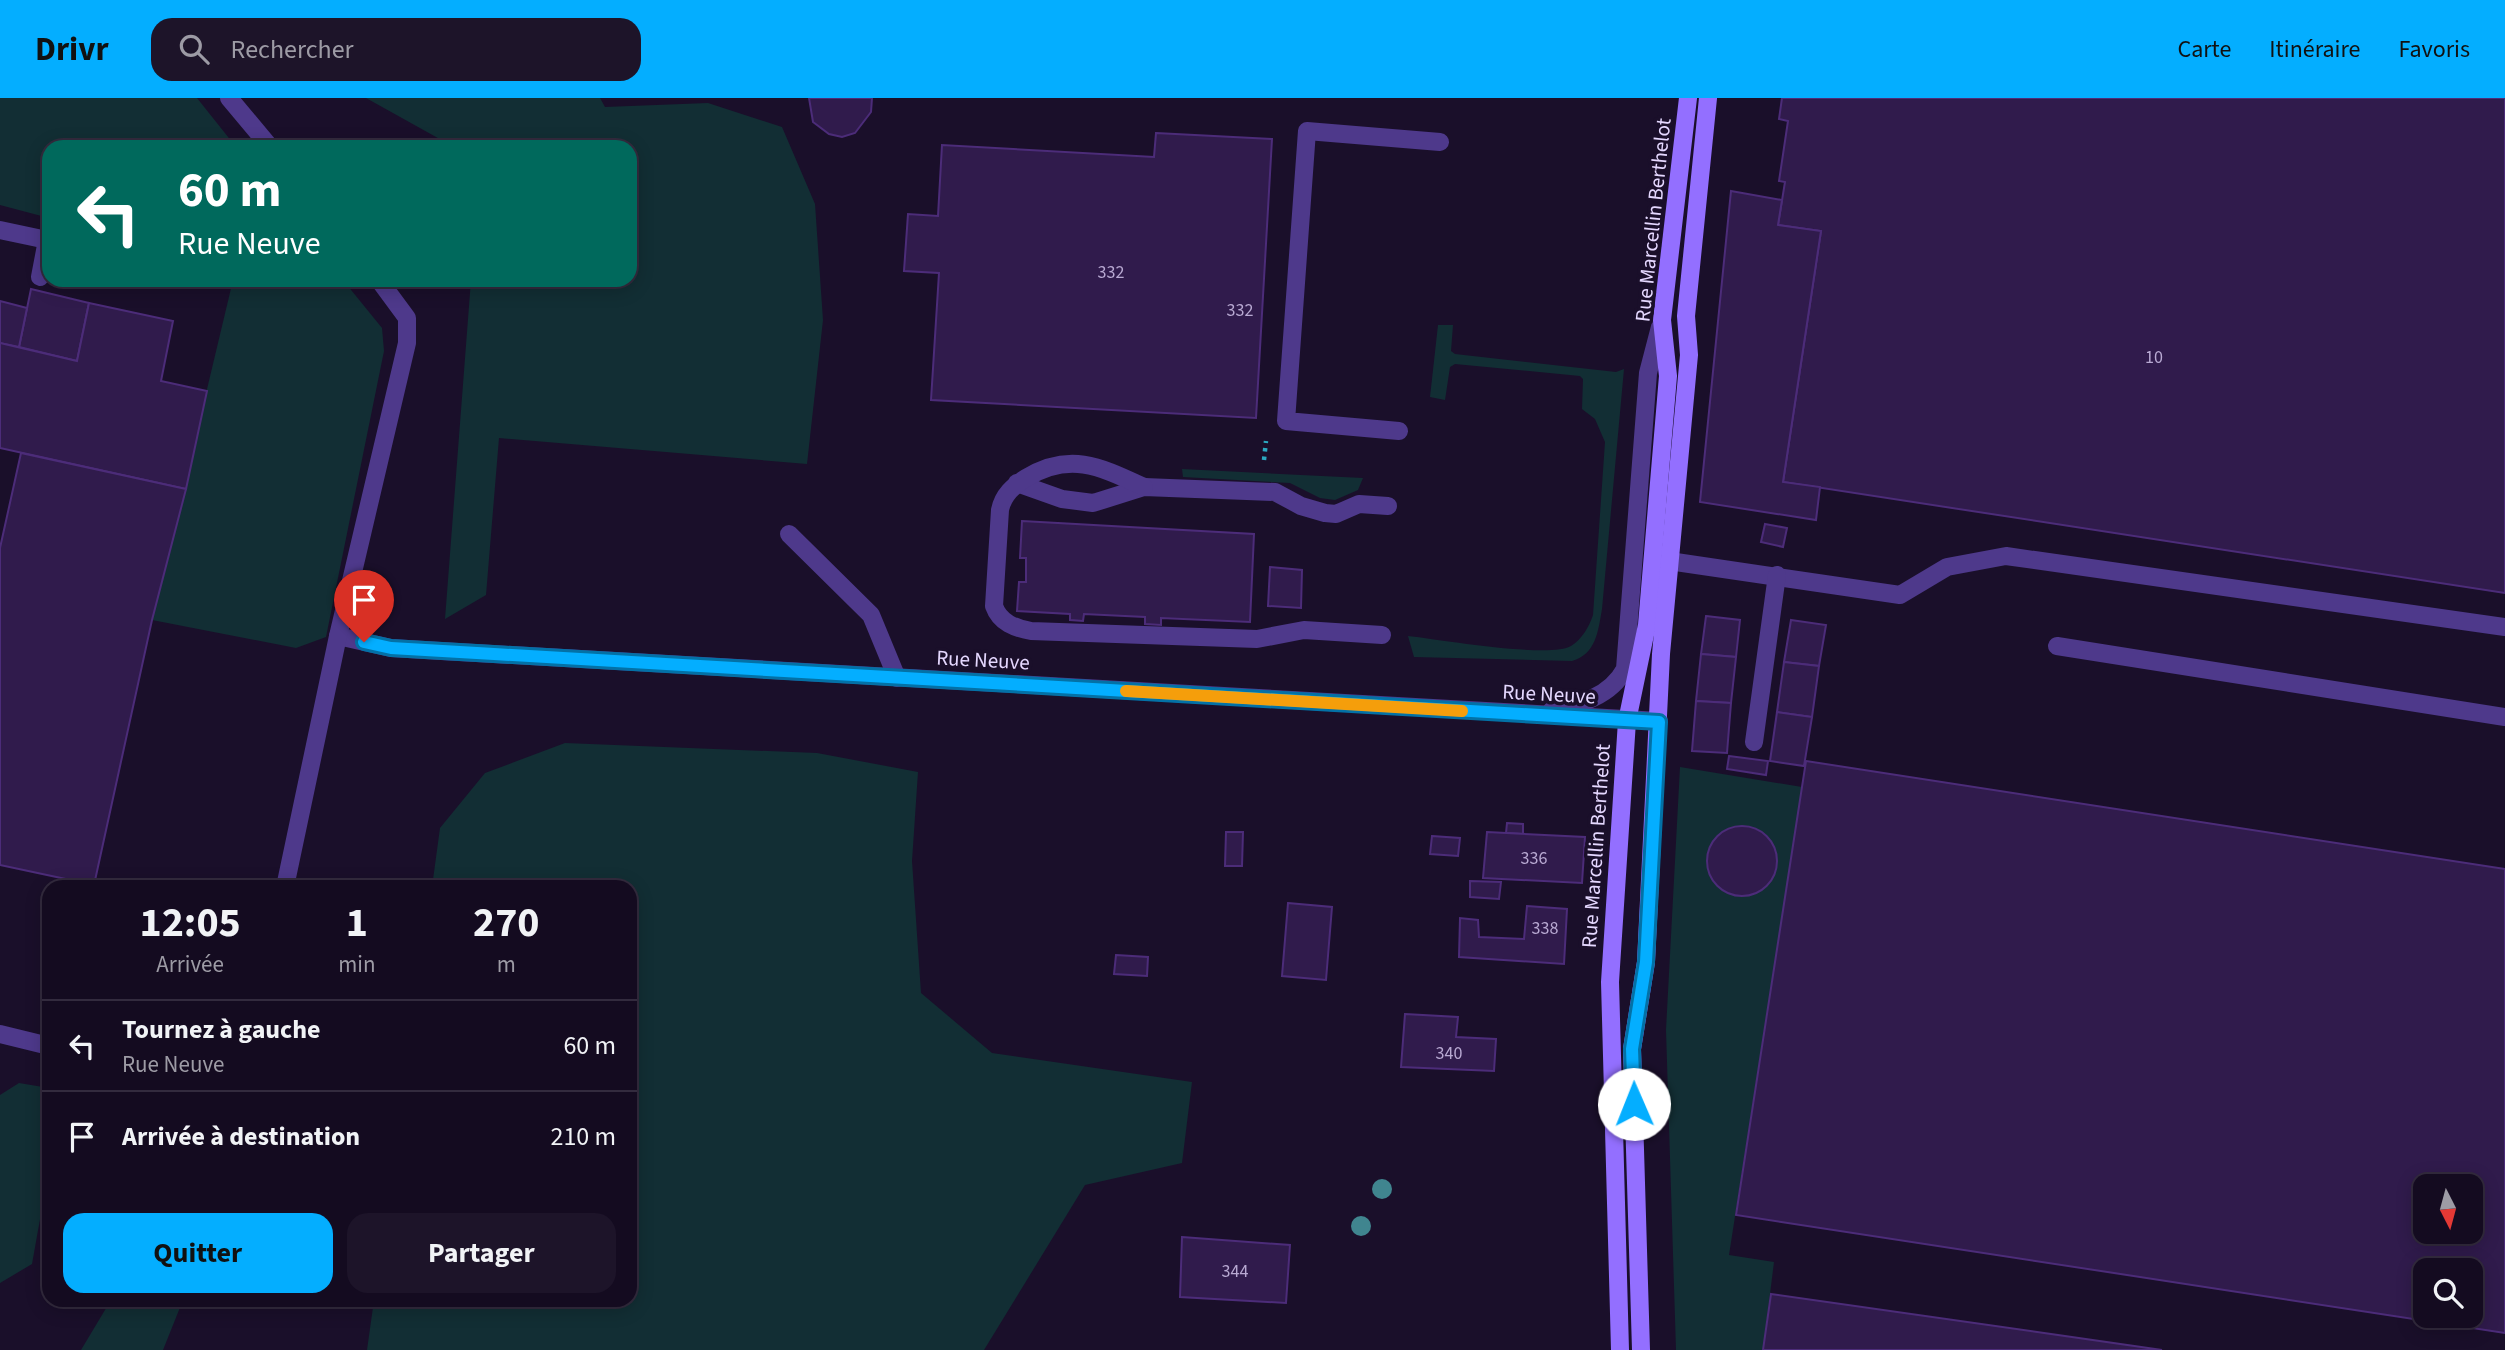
<!DOCTYPE html>
<html lang="fr">
<head>
<meta charset="utf-8">
<style>
  :root { --surface:#140b20; --page:#1d1429; --text:#f1f3f6; --muted:#9d9ba5; --line:#332b3e; --accent:#04aeff }
  body { margin:0; font-family:"Source Sans 3",sans-serif; background:var(--page); color:var(--text); height:100vh; display:flex; flex-direction:column; font-size:26px; white-space:nowrap }
  * { box-sizing:border-box; margin:0 }
  p { font-size:23px; color:var(--muted) }
  .icon { flex:none; width:38px; height:38px; fill:none; stroke:currentColor; stroke-width:2; stroke-linecap:round; stroke-linejoin:round }
  .map { position:relative; flex:1; overflow:hidden }
  .panel { position:absolute; left:42px; top:782px; width:595px; height:427px; display:flex; flex-direction:column; background:var(--surface); border-radius:21px; box-shadow:0 4px 18px #0003,0 0 0 2px var(--line) }
  .panel>* { flex:none }
  .top-card { position:absolute; left:42px; top:42px; width:595px; height:147px; border-radius:21px; box-shadow:0 4px 18px #0003,0 0 0 2px var(--line); background:#00695c; color:#fff; overflow:hidden }
  .needle { width:46px; rotate:174deg }
  .buttons { position:absolute; left:2413px; top:1076px; display:grid; gap:14px }
  .buttons a { display:grid; place-items:center; width:70px; height:70px; border-radius:14px; background:var(--surface); box-shadow:0 4px 18px #0003,0 0 0 2px var(--line); font-size:35px }
  .pin { position:absolute; display:grid; place-items:center; width:60px; height:60px; color:#fff; margin:-72px -30px; border-radius:50% 50% 50% 0; rotate:-45deg; box-shadow:0 0 7px #0007 }
  .pin .icon { rotate:45deg }
  .me { position:absolute; width:77px; margin:-38px; rotate:359deg; stroke-linejoin:round; filter:drop-shadow(0 0 5px #0008) }
  .turn { display:flex; align-items:center; gap:24px; height:147px; padding:0 21px; font-size:32px }
  .turn .icon { width:91px; height:91px; stroke-width:2.5 }
  .turn b { display:block; font-size:49px; line-height:60px }
  .eta { display:flex; justify-content:space-evenly; align-items:center; height:119px; text-align:center }
  .eta b { font-size:42px; font-weight:700; line-height:49px }
  .action { display:flex; gap:14px; margin-top:auto; padding:14px 21px }
  .action a { flex:1; height:80px; border-radius:21px; background:var(--accent); color:#111; font-size:28px; font-weight:700; line-height:80px; text-align:center }
  .action a+a { background:var(--page); color:var(--text) }
  ul { padding:0; list-style:none }
  li { display:flex; align-items:center; gap:21px; height:91px; padding:0 21px; border-top:2px solid var(--line) }
  li div { flex:1 }
  li b { display:block; font-size:26px }
  li em { font-style:normal }
  header { display:flex; align-items:center; gap:42px; box-sizing:border-box; height:98px; padding:0 35px; background:var(--accent); color:#111 }
  header strong { font-size:33px }
  nav { display:flex; gap:38px; margin-inline-start:auto; font-size:24px }
  .search { width:490px; height:63px; background:var(--page); display:flex; align-items:center; gap:18px; box-sizing:border-box; padding:0 24px; border-radius:21px; color:var(--muted); font-size:26px }
  .map>svg:first-child { display:block }
</style>
</head>
<body>
<header>
<strong>Drivr</strong>
<div class="search"><svg class="icon" aria-label="search" viewBox="0 0 24 24"><circle cx="10" cy="10" r="6"/><path d="M15 15l6 6"/></svg>Rechercher</div>
<nav><a>Carte</a><a>Itinéraire</a><a>Favoris</a></nav>
</header>
<div class="map">
<svg width="2505" height="1252" viewBox="0 0 2505 1252">
  <rect width="100%" height="100%" fill="#1a0f2a"/>
  <g fill="#122e34">
    <polygon points="0,0 197,0 236,49 49,49 49,120 0,107"/>
    <polygon points="366,0 600,0 605,9 708,5 782,29 815,106 823,222 807,366 499,340 486,497 445,521 471,182 630,182 630,49 454,49"/>
    <polygon points="233,182 343,182 382,230 384,253 326,539 296,550 152,522"/>
    <path d="M1438 227H1453L1451 253 1455 256 1616 274 1624 271 1602 511C1598 534 1596 556 1572 563L1414 559 1408 538C1437 541 1550 561 1571 548 1582 541 1589 529 1593 517L1605 344 1595 321 1582 311 1583 281 1580 278 1455 266 1450 269 1445 302 1430 299Z"/>
    <polygon points="1182,371 1363,380 1358,392 1335,402 1320,400 1290,385 1183,379"/>
    <polygon points="565,645 817,655 918,674 912,763 921,895 992,955 1192,984 1182,1065 1085,1087 984,1252 367,1252 374,1202 630,1202 630,789 432,789 440,730 485,675"/>
    <polygon points="1680,669 1802,689 1729,1157 1774,1164 1763,1252 1676,1252 1666,932"/>
    <polygon points="19,985 49,990 49,1071 32,1166 0,1185 0,997"/>
    <polygon points="111,1202 183,1202 163,1252 81,1252"/>
  </g>
  <g fill="#301b4c" stroke="#4c2c79" stroke-width="2" fill-rule="evenodd">
    <polygon points="809,0 872,0 871,14 855,35 842,39 829,36 813,24"/>
    <polygon points="1782,0 2505,0 2505,495 1783,384 1821,133 1778,127 1785,84 1779,83 1788,23 1779,21"/>
    <polygon points="1156,35 1272,41 1256,320 931,302 939,175 904,173 908,116 938,118 942,47 1154,59"/>
    <polygon points="1731,93 1782,102 1778,127 1821,133 1783,384 1820,389 1816,422 1700,404"/>
    <polygon points="31,191 89,205 77,263 19,249"/>
    <polygon points="0,203 27,210 19,249 0,245"/>
    <polygon points="89,205 173,223 161,283 207,293 186,391 0,350 0,245 77,263"/>
    <polygon points="21,355 186,391 152,522 94,787 0,767 0,450"/>
    <polygon points="1022,423 1254,436 1250,524 1161,520 1161,527 1145,526 1145,519 1084,516 1083,523 1070,522 1070,516 1017,513 1019,484 1026,484 1026,460 1020,460"/>
    <polygon points="1765,426 1787,430 1783,449 1761,444"/>
    <polygon points="1270,469 1302,472 1301,510 1268,508"/>
    <polygon points="1706,518 1740,522 1736,559 1701,556"/>
    <polygon points="1791,522 1826,527 1819,568 1784,564"/>
    <polygon points="1701,556 1736,559 1731,605 1696,603"/>
    <polygon points="1784,564 1819,568 1812,619 1777,614"/>
    <polygon points="1696,603 1731,605 1727,655 1692,653"/>
    <polygon points="1777,614 1812,619 1804,668 1770,663"/>
    <polygon points="1729,658 1768,663 1766,677 1727,671"/>
    <path d="M1806 663 2505 771V1235L1736 1117ZM2426 1088H2471V1134H2426ZM2426 1172H2471V1218H2426Z"/>
    <polygon points="1507,725 1523,726 1523,736 1506,735"/>
    <circle cx="1742" cy="763" r="35"/>
    <polygon points="1226,734 1243,734 1242,768 1225,768"/>
    <polygon points="1487,734 1585,739 1582,785 1483,780"/>
    <polygon points="1432,738 1460,740 1458,758 1430,756"/>
    <polygon points="1470,783 1501,784 1499,801 1470,799"/>
    <polygon points="1288,805 1332,809 1326,882 1282,878"/>
    <polygon points="1527,808 1567,811 1564,866 1459,859 1460,820 1478,822 1479,839 1524,841"/>
    <polygon points="1116,857 1148,859 1147,878 1114,876"/>
    <polygon points="1405,916 1458,919 1456,939 1496,941 1494,973 1401,969"/>
    <polygon points="1182,1139 1290,1147 1286,1205 1180,1199"/>
    <polygon points="1771,1196 2058,1237 2162,1252 1763,1252"/>
  </g>
  <g fill="none" stroke-linecap="round" stroke-linejoin="round">
    <polyline stroke="#2ba8c0" stroke-width="4.5" stroke-dasharray="3.5 5" stroke-linecap="butt" points="1264,362 1266,343"/>
    <g stroke="#4e398b" stroke-width="18">
      <polyline points="229,0 270,49"/>
      <polyline points="0,132 47,142 40,179"/>
      <polyline points="1399,333 1286,323 1307,33 1440,44"/>
      <polyline points="1017,385 1062,401 1093,405 1144,389 1275,394 1301,408 1325,415 1336,416 1359,406 1388,408"/>
      <path d="M1144 389C1101 369 1070 353 1026 380 1013 388 1003 397 1000 412L994 508C1000 525 1015 530 1031 533L1257 541 1304 532 1382 537"/>
      <polyline points="789,436 871,517 897,580"/>
      <polyline points="1669,463 1900,497 1947,469 2006,458 2505,529"/>
      <polyline points="338,538 391,550 441,553 1659,623"/>
      <polyline points="2057,548 2505,619"/>
      <path d="M1551 613C1580 606 1610 599 1625 571L1648 275 1661 225"/>
      <polyline points="1754,644 1777,477"/>
      <polyline points="285,789 338,538 407,245 407,220 379,182"/>
      <polyline points="0,936 49,948"/>
    </g>
    <g stroke="#936fff" stroke-width="18">
      <polyline points="1620,1252 1610,884 1627,623 1647,527 1668,278 1662,222 1688,0"/>
      <polyline points="1641,1252 1632,951 1646,864 1661,556 1689,257 1686,218 1708,0"/>
    </g>
  </g>
  <g fill="#40858f">
    <circle cx="1382" cy="1091" r="10"/>
    <circle cx="1361" cy="1128" r="10"/>
  </g>
  <g fill="none" stroke-linecap="round" stroke-linejoin="round">
    <defs>
      <polyline id="route" points="364,544 391,550 494,556 1659,624 1646,864 1632,951 1634,1006"/>
    </defs>
    <use href="#route" stroke="#0371a6" stroke-width="18"/>
    <use href="#route" stroke="#04aeff" stroke-width="12"/>
    <polyline stroke="#f59e0b" stroke-width="12" points="1126,593 1462,613"/>
  </g>
  <g text-anchor="middle" stroke-width="7" stroke-linejoin="round" paint-order="stroke">
    <g font-size="18" fill="#b8a9d2">
      <text x="1111" y="180">332</text>
      <text x="1240" y="218">332</text>
      <text x="2154" y="265">10</text>
      <text x="1534" y="766">336</text>
      <text x="1545" y="836">338</text>
      <text x="1449" y="961">340</text>
      <text x="1235" y="1179">344</text>
    </g>
    <g font-size="21" fill="#e5d8ff" stroke="#1a0f2a">
      <text transform="translate(1653 122) rotate(-84)" y="7">Rue Marcellin Berthelot</text>
      <text transform="translate(983 562) rotate(3)" y="7">Rue Neuve</text>
      <text transform="translate(1549 596) rotate(3)" y="7">Rue Neuve</text>
      <text transform="translate(1596 748) rotate(-86)" y="7">Rue Marcellin Berthelot</text>
    </g>
  </g>
</svg>
<div class="buttons">
<a><svg class="needle" viewBox="-14 -14 28 28"><path d="M0-13l5 13h-10z" fill="#e53935"/><path d="M0 13l5-13h-10z" fill="#9d9ba5"/></svg></a>
<a><svg class="icon" aria-label="search" viewBox="0 0 24 24"><circle cx="10" cy="10" r="6"/><path d="M15 15l6 6"/></svg></a>
</div>
<div class="pin" style="left:364px;top:544px;background:#d93025"><svg class="icon" aria-label="arrive" viewBox="0 0 24 24"><path d="M6 21V4h12l-3 4 3 4H6"/></svg></div>
<svg class="me" style="left:1634px;top:1006px" viewBox="-20 -20 40 40"><circle r="19" fill="#fff"/><path d="M0-13L10 11 0 6-10 11z" fill="#04aeff"/></svg>
<div class="top-card">
<div class="turn"><svg class="icon" aria-label="left" viewBox="0 0 24 24"><path d="M17 20v-9H6M10 6l-5 5 5 5"/></svg><div><b>60 m</b>Rue Neuve</div></div>
</div>
<section class="panel">
<div class="eta">
<div><b>12:05</b><p>Arrivée</p></div>
<div><b>1</b><p>min</p></div>
<div><b>270</b><p>m</p></div>
</div>
<ul>
<li><svg class="icon" aria-label="left" viewBox="0 0 24 24"><path d="M17 20v-9H6M10 6l-5 5 5 5"/></svg><div><b>Tournez à gauche</b><p>Rue Neuve</p></div><em>60 m</em></li>
<li><svg class="icon" aria-label="arrive" viewBox="0 0 24 24"><path d="M6 21V4h12l-3 4 3 4H6"/></svg><div><b>Arrivée à destination</b></div><em>210 m</em></li>
</ul>
<div class="action"><a>Quitter</a><a>Partager</a></div>
</section>
</div>
</body>
</html>
